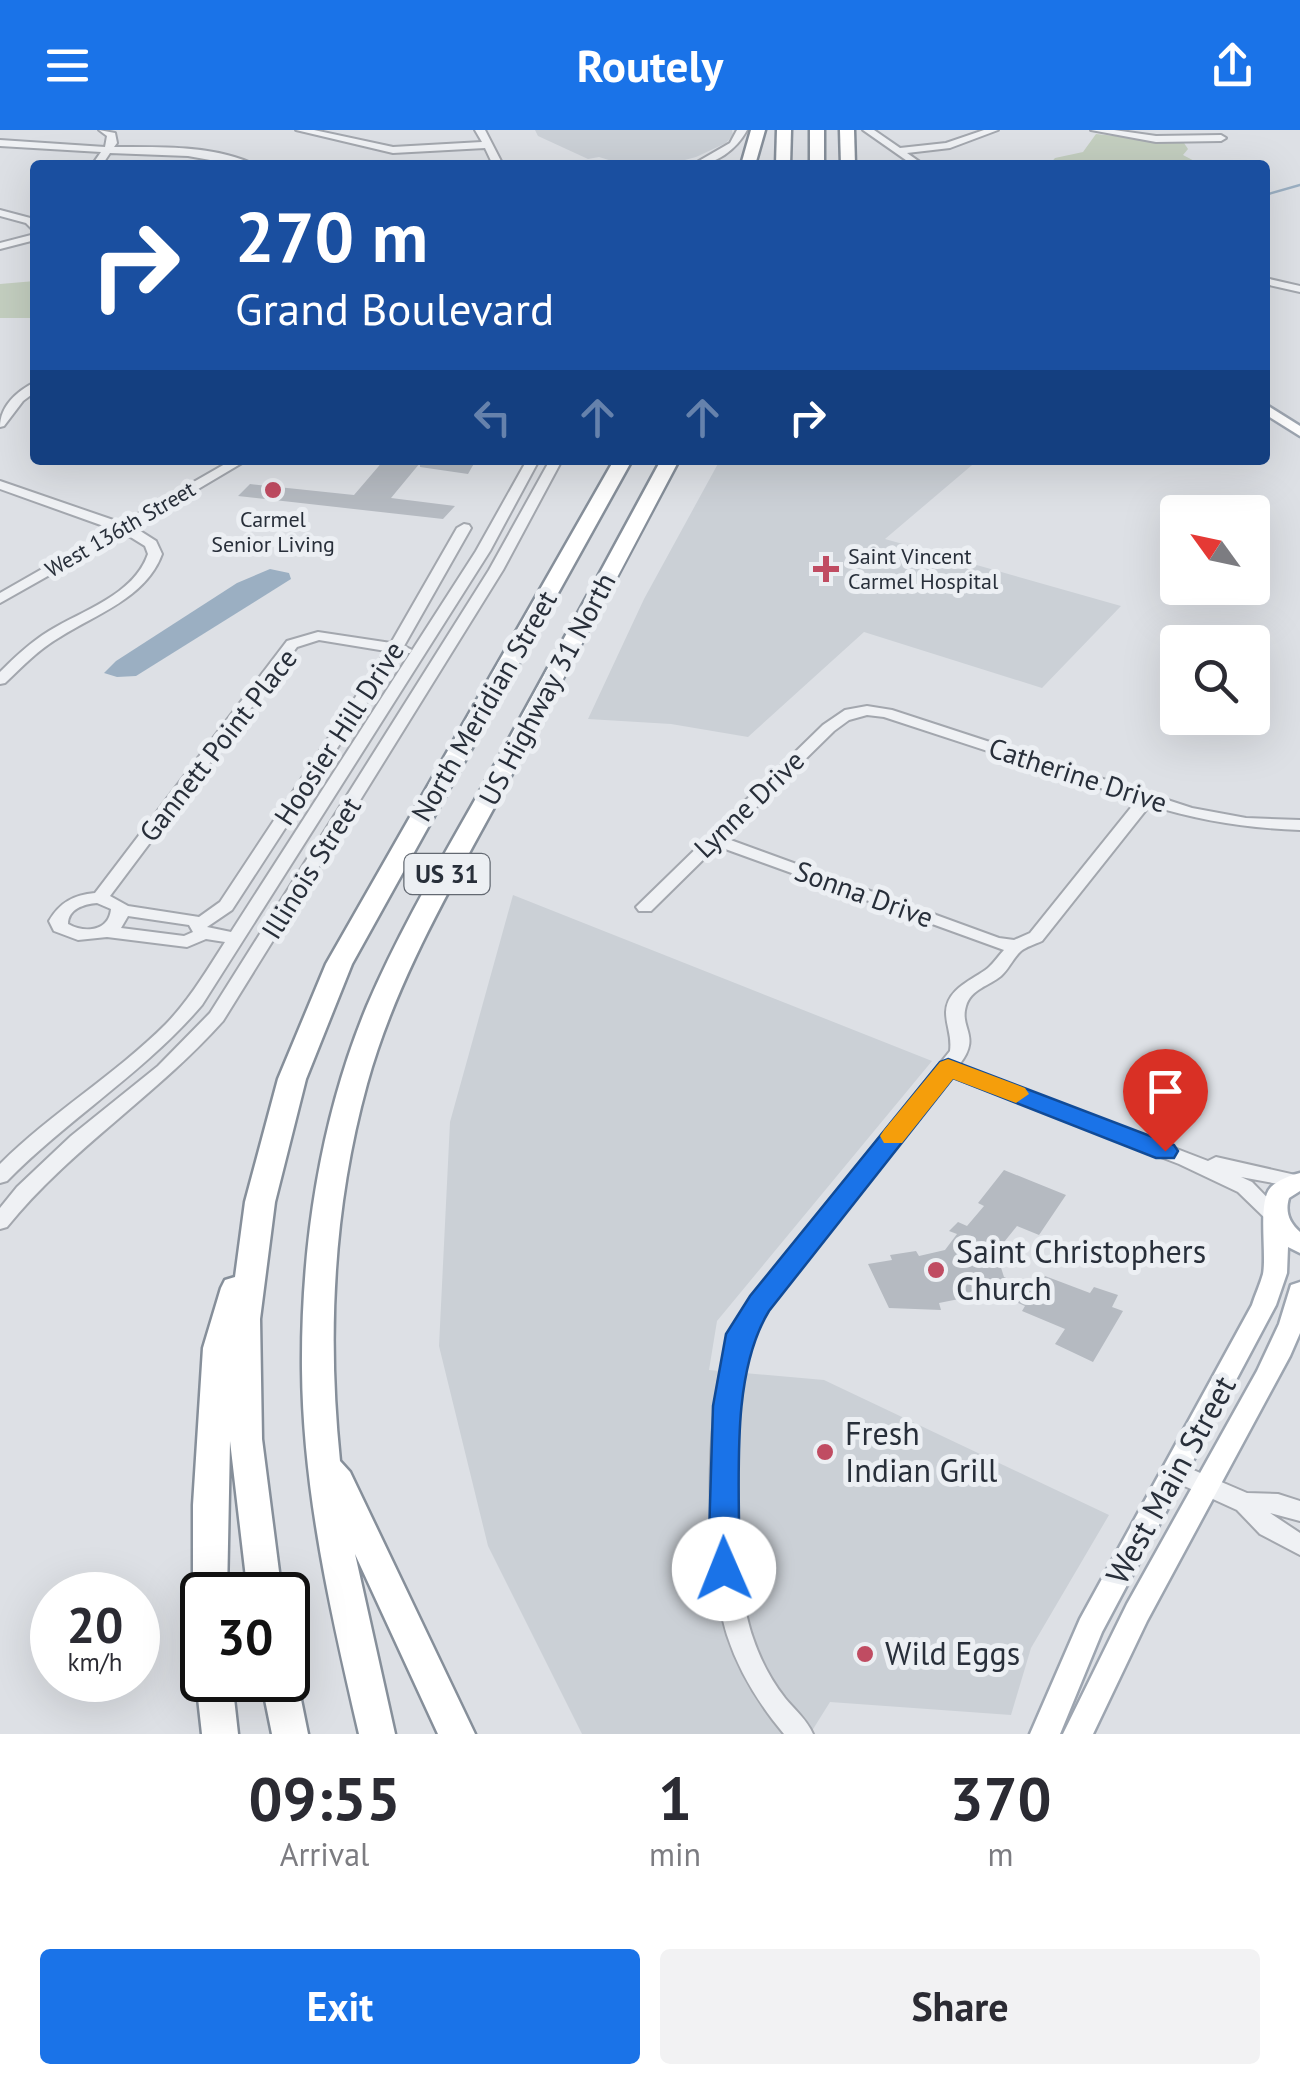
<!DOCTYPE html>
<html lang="en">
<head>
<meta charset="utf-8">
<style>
  :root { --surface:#fff; --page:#f2f2f3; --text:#2b2b33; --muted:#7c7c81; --accent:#1a73e8 }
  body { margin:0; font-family:"PT Sans",sans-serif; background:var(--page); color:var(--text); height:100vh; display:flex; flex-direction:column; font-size:38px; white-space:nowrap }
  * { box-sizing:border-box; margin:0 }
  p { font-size:32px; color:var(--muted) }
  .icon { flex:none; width:55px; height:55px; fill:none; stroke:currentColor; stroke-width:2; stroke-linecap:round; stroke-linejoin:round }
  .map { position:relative; height:1604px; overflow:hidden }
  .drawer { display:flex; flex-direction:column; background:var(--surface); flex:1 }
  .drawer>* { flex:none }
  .guide { position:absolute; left:30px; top:30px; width:1240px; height:305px; border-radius:10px; box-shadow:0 10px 40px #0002; background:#1a4fa0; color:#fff; overflow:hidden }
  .needle { width:65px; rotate:303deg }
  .tools { position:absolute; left:1160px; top:365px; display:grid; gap:20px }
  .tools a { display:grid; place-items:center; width:110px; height:110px; border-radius:10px; background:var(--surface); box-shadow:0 10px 40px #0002; font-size:50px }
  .speed { position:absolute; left:30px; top:1442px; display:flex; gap:20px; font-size:50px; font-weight:700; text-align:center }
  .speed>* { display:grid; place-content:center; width:130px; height:130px; border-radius:50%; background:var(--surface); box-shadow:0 10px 40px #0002; line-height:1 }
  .speed small { font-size:25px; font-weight:400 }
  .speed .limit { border:5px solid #111; border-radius:15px; background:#fff; color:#111 }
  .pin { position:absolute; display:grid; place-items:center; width:85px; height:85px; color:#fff; margin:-102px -42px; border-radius:50% 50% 50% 0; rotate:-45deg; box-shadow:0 0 10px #0007 }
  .pin .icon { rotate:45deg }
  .me { position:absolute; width:110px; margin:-55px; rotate:359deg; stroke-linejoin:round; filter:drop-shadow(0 0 8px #0008) }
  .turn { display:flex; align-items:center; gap:35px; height:210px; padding:0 40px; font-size:45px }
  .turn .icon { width:130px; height:130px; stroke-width:2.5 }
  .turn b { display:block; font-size:70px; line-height:85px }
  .lanes { display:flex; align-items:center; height:95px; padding:0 40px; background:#0003; justify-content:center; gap:50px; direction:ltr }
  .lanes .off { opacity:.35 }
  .eta { display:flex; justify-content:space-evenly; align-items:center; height:170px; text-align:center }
  .eta b { font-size:60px; font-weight:700; line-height:70px }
  .cta { display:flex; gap:20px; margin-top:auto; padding:20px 40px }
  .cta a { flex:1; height:115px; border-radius:10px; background:var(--accent); color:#fff; font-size:40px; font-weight:700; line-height:115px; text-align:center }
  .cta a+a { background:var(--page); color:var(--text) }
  header { display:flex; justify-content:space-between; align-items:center; height:130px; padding:0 40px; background:var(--accent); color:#fff; font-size:45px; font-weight:700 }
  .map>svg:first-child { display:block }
</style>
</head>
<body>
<header><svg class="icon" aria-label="menu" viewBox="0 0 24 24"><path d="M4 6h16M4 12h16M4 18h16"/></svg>Routely<svg class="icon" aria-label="share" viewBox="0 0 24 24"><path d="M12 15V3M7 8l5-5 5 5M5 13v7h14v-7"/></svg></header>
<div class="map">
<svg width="1300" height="1604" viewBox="0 0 1300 1604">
  <rect width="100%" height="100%" fill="#dde0e5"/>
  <g fill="#cbd0d6">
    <polygon points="535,0 732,0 733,5 726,13 696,27 666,35 625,35 599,27 588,29 538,6"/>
    <polygon points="720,330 978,330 885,409 1121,476 1042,558 864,502 748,607 671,594 588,589 644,469"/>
    <polygon points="513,765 932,931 717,1191 709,1240 824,1250 1109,1385 1031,1518 1011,1585 830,1572 810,1604 582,1604 488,1416 439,1216 450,992"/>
  </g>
  <g fill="#c3cebf">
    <polygon points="1096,4 1184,13 1188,19 1183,25 1200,34 1049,35 1055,28 1083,22"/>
    <polygon points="35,151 35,188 0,188 0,154"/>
  </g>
  <polygon fill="#9bafc2" points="270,439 289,443 291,449 136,546 117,547 104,543 116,531 237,453"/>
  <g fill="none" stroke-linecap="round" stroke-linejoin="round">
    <polyline stroke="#9bafc2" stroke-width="2.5" points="1265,65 1300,55"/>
  </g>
  <g fill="#b5bac1">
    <polygon points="384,330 476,330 468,344 420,337 420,333 391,368 455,376 443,389 238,366 250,354 354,365"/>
    <polygon points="1004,1040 1066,1065 1039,1105 1017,1096 996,1122 1004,1147 1034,1161 1045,1146 1090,1163 1094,1157 1118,1165 1112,1177 1123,1181 1093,1232 1055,1214 1065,1199 1022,1181 1025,1176 994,1162 939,1173 941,1180 889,1178 868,1134 892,1130 890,1125 916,1121 919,1126 945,1120 957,1104 949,1101 958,1092 967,1096 984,1076 978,1073"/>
  </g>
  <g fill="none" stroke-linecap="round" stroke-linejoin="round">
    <defs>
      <g id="minor">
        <path d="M99 0 115 3 117 13 114 17C158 17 215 15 255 35H238L188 26 110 23 102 35H92L101 22 0 16V10L105 17 107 6Z"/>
        <polygon points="296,0 314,0 393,17 482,12 475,0 485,0 503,35 493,35 485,18 393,23"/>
        <path d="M737 0H747C736 20 716 35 692 35L730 13Z"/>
        <polygon points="863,0 874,0 900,18 946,13 984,0 998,0 950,18 907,23 924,35 913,35"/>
        <polygon points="1091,0 1114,0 1156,6 1221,5 1226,8 1221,11 1156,12"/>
        <polygon points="0,80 34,89 35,102 26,93 0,86"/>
        <polygon points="35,104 35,110 0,119 0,113"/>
        <polygon points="1265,148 1300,156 1300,162 1265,154"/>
        <path d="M35 252V262L23 271 4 296 0 297C0 276 17 261 35 252Z"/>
        <path d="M232 330H247L134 397 156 411 162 424C146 468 96 484 60 507 39 519 22 537 5 553L0 554V542C15 527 31 512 49 501 83 480 134 465 148 424L145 416 124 403 0 473V463L112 399 0 359V351L122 393Z"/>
        <path d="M527 330H539L490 421 202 875C145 942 69 988 7 1051L0 1053V1034C51 983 115 945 166 894 190 869 207 840 225 812L206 809 187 817 107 807 78 810 54 801 49 791C60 772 74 765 95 763L287 511 318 502 391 513 457 398 464 394 469 395 471 398 404 516 412 520 410 523H399L232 780 207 797 231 802 476 421ZM319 510 386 521 220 772 199 787 128 776 110 766 297 517ZM97 773 111 779C109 802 84 803 68 794 68 779 84 774 97 773ZM128 786 189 795 193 802 184 806 121 798Z"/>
        <path d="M550 330H562L503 440 223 891C156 966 70 1019 7 1097L0 1099V1078L17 1057 71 1006 158 936 210 883 489 440Z"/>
        <path d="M867 576 892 580 1192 678 1246 688 1300 690V700C1248 698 1200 691 1150 675L1042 811C1035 814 1026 817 1021 821 1013 828 1009 839 1001 846 989 856 971 859 966 876 959 899 982 906 959 935L1208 1031 1216 1027 1300 1046V1058L1241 1047 1252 1052 1285 1086 1282 1091H1268L1238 1062 1179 1034 950 946C908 1000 865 1054 823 1107 801 1134 774 1162 758 1192 725 1257 729 1439 753 1508 760 1529 771 1550 785 1568 795 1580 807 1590 813 1604H784C759 1574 739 1542 727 1505 706 1435 705 1292 725 1223 731 1203 741 1185 751 1167L950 921C952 905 946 896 946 882 947 858 973 850 988 838 994 833 999 825 1004 820L717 716 651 781H639L636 777 823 595 845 580ZM867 585 884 587 1137 670 1030 803 1014 810 999 808 725 708 834 601 849 590Z"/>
        <polygon points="1177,1333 1247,1363 1278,1364 1300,1371 1300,1391 1270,1383 1300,1403 1300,1425 1260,1404 1237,1380 1169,1349 1165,1342 1169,1335"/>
      </g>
      <g id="major">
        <polygon points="1265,274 1300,296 1300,306 1265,284"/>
        <path d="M1300 1043V1061L1289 1068C1285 1082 1289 1092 1300 1102V1123L1288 1117 1287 1143 1276 1175 1102 1502 1060 1604H1030L1080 1489 1252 1175C1255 1165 1260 1155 1263 1144 1267 1123 1257 1071 1271 1057 1278 1050 1291 1045 1300 1043Z"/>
        <polygon points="1300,1152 1300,1203 1290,1226 1147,1491 1093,1604 1063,1604 1127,1474 1257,1241 1279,1194 1291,1155"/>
      </g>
      <g id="highway">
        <polygon points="751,0 765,0 755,35 741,35"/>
        <polygon points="777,0 791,0 790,35 776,35"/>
        <rect x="810" y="0" width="14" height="35"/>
        <polygon points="840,0 854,0 855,35 841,35"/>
        <polygon points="614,330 632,330 352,834 306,949 275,1072 260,1189 262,1309 282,1465 248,1465 230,1311 227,1465 202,1465 202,1477 198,1476 193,1465 193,1375 203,1218 221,1158 225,1150 235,1147 245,1072 278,949 326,834"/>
        <path d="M661 330H679C621 440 563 550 504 659 453 754 396 849 367 954 333 1077 327 1205 340 1331L350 1342 475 1604H438L355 1424 395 1604H359C331 1484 303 1362 302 1239 301 1116 320 989 367 876 404 790 453 710 498 629 553 529 607 430 661 330Z"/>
        <polygon points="288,1537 297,1550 308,1604 272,1604 261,1550 288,1550"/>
        <polygon points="201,1539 202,1550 232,1550 238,1604 202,1604 196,1550"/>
      </g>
    </defs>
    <use href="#minor" stroke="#a3a7ae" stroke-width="4"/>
    <use href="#major" stroke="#9da5b0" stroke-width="5"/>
    <use href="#highway" stroke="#868f9a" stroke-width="5"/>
    <use href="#minor" fill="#eff1f4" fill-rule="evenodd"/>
    <use href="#major" fill="#fff" fill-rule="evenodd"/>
    <use href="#highway" fill="#fff" fill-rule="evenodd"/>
  </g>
  <path fill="#1a73e8" stroke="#114b97" stroke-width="2.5" d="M948 929 1174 1015 1178 1021 1174 1028H1156L953 948 769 1181C728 1248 741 1361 739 1439L735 1448 724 1452 713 1448 708 1439 713 1276 726 1204 750 1166 940 932Z"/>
  <polygon fill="#f59e0b" points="948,929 1025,958 1029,964 1016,973 953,949 902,1013 884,1013 880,1006 884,1000 940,932"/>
  <g fill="#c04c62" stroke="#eceff3" stroke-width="4">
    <circle cx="273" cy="360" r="10"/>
    <path d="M821 424h10v10h10v10h-10v10h-10v-10h-10v-10h10z"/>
    <circle cx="936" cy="1140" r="10"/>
    <circle cx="825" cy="1322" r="10"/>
    <circle cx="865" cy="1524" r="10"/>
  </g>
  <g text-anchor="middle" stroke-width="10" stroke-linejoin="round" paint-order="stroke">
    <g font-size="22" fill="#282f3a" stroke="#eceff3">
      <text x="273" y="397">Carmel<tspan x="273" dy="25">Senior Living</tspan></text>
      <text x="848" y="434" text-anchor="start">Saint Vincent<tspan x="848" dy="25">Carmel Hospital</tspan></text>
    </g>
    <g font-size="22" fill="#282f3a" stroke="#eceff3">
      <text transform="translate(120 399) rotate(-30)" y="8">West 136th Street</text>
    </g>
    <rect fill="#eceff3" stroke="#636972" stroke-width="2.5" x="404.5" y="724" width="85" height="40" rx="8"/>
    <g font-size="25" font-weight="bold" fill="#282f3a">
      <text x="447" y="753">US 31</text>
    </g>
    <g font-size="28" fill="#282f3a" stroke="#eceff3">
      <text transform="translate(547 559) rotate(-62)" y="10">US Highway 31 North</text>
      <text transform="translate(484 576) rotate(-60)" y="10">North Meridian Street</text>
      <text transform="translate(339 603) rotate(-57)" y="10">Hoosier Hill Drive</text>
      <text transform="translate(218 615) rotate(-52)" y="10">Gannett Point Place</text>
      <text transform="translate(1078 645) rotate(18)" y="10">Catherine Drive</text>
      <text transform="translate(749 674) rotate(-44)" y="10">Lynne Drive</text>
      <text transform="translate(311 738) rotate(-58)" y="10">Illinois Street</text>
      <text transform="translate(864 764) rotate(20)" y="10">Sonna Drive</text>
    </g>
    <g font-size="32" fill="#282f3a" stroke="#eceff3" text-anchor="start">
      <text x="956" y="1133">Saint Christophers<tspan x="956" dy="37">Church</tspan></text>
      <text x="845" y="1315">Fresh<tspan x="845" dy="37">Indian Grill</tspan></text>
      <text x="885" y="1535">Wild Eggs</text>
    </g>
    <g font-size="32" fill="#282f3a" stroke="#eceff3">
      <text transform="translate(1171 1350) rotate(-61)" y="11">West Main Street</text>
    </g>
  </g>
</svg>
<div class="tools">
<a><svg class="needle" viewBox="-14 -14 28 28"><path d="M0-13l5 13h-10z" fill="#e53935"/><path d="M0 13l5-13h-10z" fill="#7c7c81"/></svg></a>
<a><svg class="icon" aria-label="search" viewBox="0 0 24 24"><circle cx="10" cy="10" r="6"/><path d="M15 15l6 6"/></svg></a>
</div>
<div class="speed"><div>20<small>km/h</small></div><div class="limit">30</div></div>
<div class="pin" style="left:1165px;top:1021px;background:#d93025"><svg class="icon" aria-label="arrive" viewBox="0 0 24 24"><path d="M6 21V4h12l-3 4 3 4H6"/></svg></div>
<svg class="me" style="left:724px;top:1439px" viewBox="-20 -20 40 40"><circle r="19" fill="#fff"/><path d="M0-13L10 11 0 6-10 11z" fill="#1a73e8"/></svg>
<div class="guide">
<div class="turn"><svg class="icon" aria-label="right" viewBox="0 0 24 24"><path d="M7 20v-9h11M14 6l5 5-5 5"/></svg><div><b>270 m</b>Grand Boulevard</div></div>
<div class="lanes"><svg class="icon off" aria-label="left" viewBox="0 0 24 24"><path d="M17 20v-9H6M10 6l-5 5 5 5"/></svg><svg class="icon off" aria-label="ahead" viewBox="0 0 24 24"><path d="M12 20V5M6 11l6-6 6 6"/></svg><svg class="icon off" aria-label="ahead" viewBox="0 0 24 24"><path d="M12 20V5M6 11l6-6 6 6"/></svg><svg class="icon" aria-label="right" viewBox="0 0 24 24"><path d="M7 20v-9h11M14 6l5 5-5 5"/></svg></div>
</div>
</div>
<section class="drawer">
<div class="eta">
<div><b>09:55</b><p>Arrival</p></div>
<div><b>1</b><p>min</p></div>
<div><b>370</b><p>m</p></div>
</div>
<div class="cta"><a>Exit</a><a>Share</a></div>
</section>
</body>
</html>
